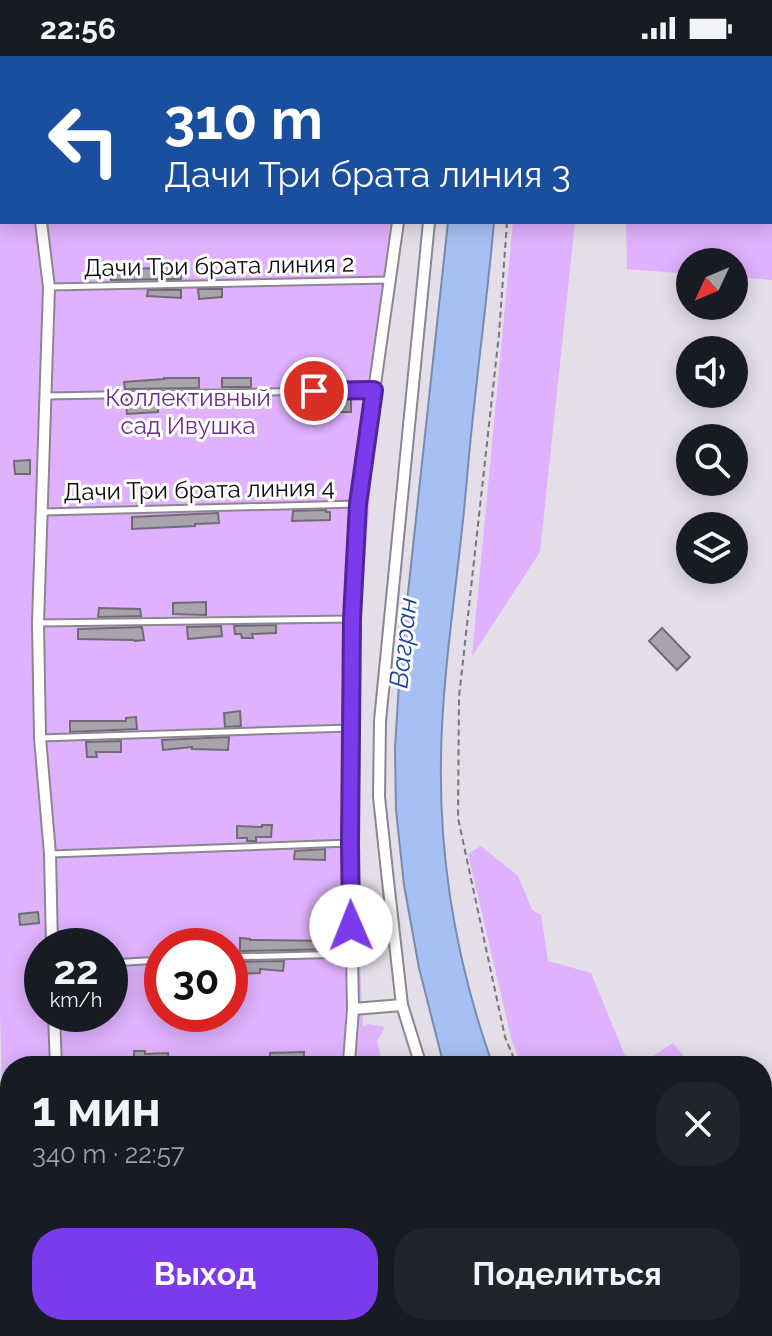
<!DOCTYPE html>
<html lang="ru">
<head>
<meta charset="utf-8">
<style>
  :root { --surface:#171b24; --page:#20242c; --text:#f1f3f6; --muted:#9ea1a6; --accent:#7c3aed }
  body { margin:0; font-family:Raleway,sans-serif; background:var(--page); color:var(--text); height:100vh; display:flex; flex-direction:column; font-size:30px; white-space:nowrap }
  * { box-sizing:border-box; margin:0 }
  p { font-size:26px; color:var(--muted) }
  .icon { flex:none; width:44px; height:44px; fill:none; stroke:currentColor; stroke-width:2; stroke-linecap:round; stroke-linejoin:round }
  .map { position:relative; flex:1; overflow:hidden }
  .panel { position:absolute; left:0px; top:1000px; width:772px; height:280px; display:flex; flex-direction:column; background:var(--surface); border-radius:32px 32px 0 0; box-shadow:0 4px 20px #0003 }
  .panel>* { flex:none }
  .top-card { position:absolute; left:0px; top:0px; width:772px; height:168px; box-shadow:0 4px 20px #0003; background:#1a4fa0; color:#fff; overflow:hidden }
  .needle { width:52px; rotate:226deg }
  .controls { position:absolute; left:676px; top:192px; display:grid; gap:16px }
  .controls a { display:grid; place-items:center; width:72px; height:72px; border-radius:50%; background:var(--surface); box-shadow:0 4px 20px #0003; font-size:40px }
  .speed { position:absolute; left:24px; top:872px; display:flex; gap:16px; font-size:40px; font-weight:700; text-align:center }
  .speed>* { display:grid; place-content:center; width:104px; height:104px; border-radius:50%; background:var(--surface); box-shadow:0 4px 20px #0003; line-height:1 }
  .speed small { font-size:20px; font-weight:400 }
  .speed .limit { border:12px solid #d22; background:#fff; color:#111 }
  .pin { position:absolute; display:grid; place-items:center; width:68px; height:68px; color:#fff; margin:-34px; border:4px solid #fff; border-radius:50%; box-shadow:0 2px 8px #0007 }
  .me { position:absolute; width:88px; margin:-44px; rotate:359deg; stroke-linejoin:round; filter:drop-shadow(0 0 6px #0008) }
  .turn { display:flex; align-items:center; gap:28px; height:168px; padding:0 32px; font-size:36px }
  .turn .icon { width:104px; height:104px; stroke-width:2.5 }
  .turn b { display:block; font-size:56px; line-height:68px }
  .round { display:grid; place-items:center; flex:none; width:84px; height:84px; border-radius:32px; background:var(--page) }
  .summary { display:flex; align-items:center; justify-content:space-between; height:136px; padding:0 32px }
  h1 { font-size:48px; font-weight:700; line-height:60px }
  .button { display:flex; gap:16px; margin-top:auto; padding:16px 32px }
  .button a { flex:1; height:92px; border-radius:32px; background:var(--accent); color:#fff; font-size:32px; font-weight:700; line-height:92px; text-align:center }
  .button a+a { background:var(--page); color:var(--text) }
  .status { display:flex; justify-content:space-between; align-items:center; height:56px; padding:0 40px; background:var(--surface); direction:ltr }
  .status svg { height:22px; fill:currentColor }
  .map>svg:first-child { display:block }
</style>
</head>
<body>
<div class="status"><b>22:56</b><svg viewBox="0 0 49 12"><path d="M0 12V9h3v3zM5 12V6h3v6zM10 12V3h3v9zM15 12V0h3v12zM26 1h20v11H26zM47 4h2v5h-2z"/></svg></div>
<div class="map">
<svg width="772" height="1280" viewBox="0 0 772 1280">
  <rect width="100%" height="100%" fill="#e4dee8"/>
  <g fill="#dfb1fe" fill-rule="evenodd">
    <polygon points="624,0 772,0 772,224 734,221 734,206 690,206 690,218 627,213 626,166 770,166 770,2 624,2"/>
    <path d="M2 84V166H405L378 335 355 639V796L363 971 368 968 385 971 377 985 383 1010H10V1219L8 1207 0 958V85ZM42 890H110V958H42ZM162 890H230V958H162Z"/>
    <polygon points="513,166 575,166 540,496 472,600"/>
    <polygon points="481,790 518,820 532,854 541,859 548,905 591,917 626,1002 631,1010 522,1010 512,985 468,798"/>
    <polygon points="673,987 692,1010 652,1010 647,1004"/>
    <polygon points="19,1270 487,1270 495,1280 21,1280"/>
    <polygon points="673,1270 731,1270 741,1280 683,1280"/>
  </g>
  <g fill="#a7c0f3" stroke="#798aaf" stroke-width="2">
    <path d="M448 166H494C488 234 479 302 472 370 468 405 466 439 462 473 454 549 442 625 441 702 439 806 458 912 493 1010H444L419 912 404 829 396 754 395 692 400 611Z"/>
    <polygon points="576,1270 638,1270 647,1280 583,1280"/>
  </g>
  <g fill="#a9a3ad" stroke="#706b74" stroke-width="2">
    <polygon points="180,208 181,223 111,224 111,214 129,215 129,213 158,212 158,209"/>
    <polygon points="198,233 222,233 222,241 199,243"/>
    <polygon points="148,234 181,234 181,242 147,240"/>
    <polygon points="164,322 199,322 199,332 125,333 124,326 164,323"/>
    <rect x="222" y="322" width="29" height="9"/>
    <polygon points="351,340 351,356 338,356 338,354 296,354 297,341"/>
    <polygon points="158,343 158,356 127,358 126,344"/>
    <polygon points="30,404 30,418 15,418 14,405"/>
    <polygon points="326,454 326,456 330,456 330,464 292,465 293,455"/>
    <polygon points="218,457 219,467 195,468 195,470 132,473 132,461"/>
    <polygon points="206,546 206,559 173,558 173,547"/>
    <polygon points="99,552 140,553 141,560 98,561"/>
    <polygon points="276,569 276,577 252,578 253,582 242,582 241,578 235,578 234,570"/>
    <polygon points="221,570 222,580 188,583 187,571"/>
    <polygon points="142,571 144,584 135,585 134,584 78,583 78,573"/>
    <polygon points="662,572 690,601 677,614 649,585"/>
    <polygon points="240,655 241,670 225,671 224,657"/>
    <polygon points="136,661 137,673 70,676 70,665 126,665 126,662"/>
    <polygon points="229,681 228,694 192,693 192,691 163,694 162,684"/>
    <polygon points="121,685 121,696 96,696 97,701 87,701 86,686"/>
    <polygon points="262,769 272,769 271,781 256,781 256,785 247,785 247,782 237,782 237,770 262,771"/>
    <polygon points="325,793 325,804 294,803 295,795"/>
    <polygon points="38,856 39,867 20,869 19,858"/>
    <polygon points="240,882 250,883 250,884 340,885 340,893 240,895"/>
    <polygon points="284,905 283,915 260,913 260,917 230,918 230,906"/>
    <polygon points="134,995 145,995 145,998 168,997 169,1008 110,1010 110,1001 134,1001"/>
    <polygon points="304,996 304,1003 270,1004 270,997"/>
  </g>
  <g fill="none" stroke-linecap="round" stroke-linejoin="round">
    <defs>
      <g id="service">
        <polyline points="50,231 388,224"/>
        <polyline points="47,340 373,334"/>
        <polyline points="44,456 357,448"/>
        <polyline points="38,567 351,563"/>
        <polyline points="40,682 350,672"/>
        <polyline points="51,798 349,787"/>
        <polyline points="230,901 351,898"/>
        <polyline points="110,907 162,904"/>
        <polyline points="268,1010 348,1006"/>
      </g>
      <g id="minor">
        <polyline points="417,0 417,2"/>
        <polyline points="309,2 315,0"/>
        <polyline points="41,166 49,231 38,567 40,682 50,798 52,890"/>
        <polyline points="353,953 402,949"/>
        <polyline points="54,958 56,1010"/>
        <polyline points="351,1010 349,1006 353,953 350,787 352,563 358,448 398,166"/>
        <polyline points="421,1010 402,949 388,825 379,741 380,665 429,166"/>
        <polyline points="62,1270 63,1280"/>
        <polyline points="476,1270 483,1280"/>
        <polyline points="550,1270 556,1280"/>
      </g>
    </defs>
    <use href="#service" stroke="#8c8690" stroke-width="9"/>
    <use href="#minor" stroke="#8c8690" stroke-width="14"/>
    <g stroke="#78747b" stroke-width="2" stroke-dasharray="6 4" stroke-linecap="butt">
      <polyline points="755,0 757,2"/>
      <polyline points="517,2 517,0"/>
      <polyline points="770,23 772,26"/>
      <polyline points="0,81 2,82"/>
      <polyline points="507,166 499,278 459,641 458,762 505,981 517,1010"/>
      <polyline points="762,1059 772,1041"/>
      <polyline points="667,1270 677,1280"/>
      <polyline points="756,1270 765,1280"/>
    </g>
    <use href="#service" stroke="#fff" stroke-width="5"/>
    <use href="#minor" stroke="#fff" stroke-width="10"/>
  </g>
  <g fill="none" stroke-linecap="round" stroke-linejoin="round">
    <defs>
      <polyline id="route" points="314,335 374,334 358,448 352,563 350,787 351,870"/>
    </defs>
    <use href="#route" stroke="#51269a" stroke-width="20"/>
    <use href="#route" stroke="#7c3aed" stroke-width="14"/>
  </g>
  <g text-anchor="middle" stroke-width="6" stroke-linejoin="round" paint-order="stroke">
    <g font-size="24" fill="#0e0c0f" stroke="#fff">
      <text transform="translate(219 210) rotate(-1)" y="8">Дачи Три брата линия 2</text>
      <text transform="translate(199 434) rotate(-1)" y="8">Дачи Три брата линия 4</text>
    </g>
    <g font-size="24" fill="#6b2c8d" stroke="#fff">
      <text x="188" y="350">Коллективный<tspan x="188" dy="28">сад Ивушка</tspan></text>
    </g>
    <g font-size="26" font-style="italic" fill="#1b409e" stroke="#fff">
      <text transform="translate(403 587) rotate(-84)" y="9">Вагран</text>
    </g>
  </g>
</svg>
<div class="controls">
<a><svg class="needle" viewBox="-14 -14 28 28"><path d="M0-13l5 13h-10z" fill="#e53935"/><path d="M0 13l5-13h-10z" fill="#9ea1a6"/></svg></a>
<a><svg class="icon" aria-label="sound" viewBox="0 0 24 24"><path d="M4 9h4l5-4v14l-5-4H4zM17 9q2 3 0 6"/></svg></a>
<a><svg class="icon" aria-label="search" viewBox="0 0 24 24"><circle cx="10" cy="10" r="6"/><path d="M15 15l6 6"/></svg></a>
<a><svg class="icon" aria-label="layers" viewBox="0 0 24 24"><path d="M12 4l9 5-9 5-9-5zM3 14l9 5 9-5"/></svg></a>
</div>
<div class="speed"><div>22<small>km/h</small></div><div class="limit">30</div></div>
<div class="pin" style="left:314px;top:335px;background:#d93025"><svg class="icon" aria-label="arrive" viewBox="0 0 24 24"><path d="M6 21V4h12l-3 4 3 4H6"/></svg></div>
<svg class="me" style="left:351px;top:870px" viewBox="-20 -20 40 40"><circle r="19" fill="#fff"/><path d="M0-13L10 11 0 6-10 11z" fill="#7c3aed"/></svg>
<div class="top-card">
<div class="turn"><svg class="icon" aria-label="left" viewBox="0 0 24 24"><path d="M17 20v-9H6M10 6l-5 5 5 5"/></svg><div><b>310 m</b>Дачи Три брата линия 3</div></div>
</div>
<section class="panel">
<div class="summary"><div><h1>1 мин</h1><p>340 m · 22:57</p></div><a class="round"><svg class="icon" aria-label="close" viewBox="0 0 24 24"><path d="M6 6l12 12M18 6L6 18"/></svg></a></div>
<div class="button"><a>Выход</a><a>Поделиться</a></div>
</section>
</div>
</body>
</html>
